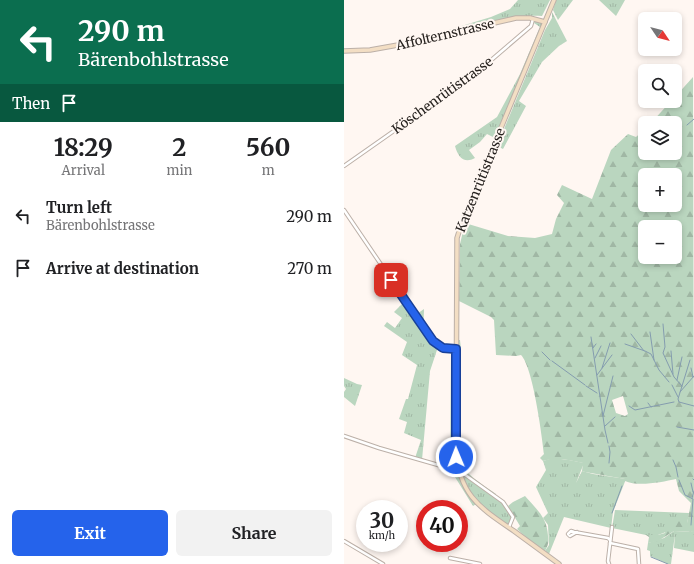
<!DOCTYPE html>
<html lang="en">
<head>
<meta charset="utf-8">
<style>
  :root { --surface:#fff; --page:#f2f2f2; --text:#202124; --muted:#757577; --accent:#2563eb }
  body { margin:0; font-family:Merriweather,serif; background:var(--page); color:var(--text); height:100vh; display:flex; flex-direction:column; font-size:15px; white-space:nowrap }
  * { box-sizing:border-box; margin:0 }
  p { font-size:13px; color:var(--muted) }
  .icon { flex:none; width:22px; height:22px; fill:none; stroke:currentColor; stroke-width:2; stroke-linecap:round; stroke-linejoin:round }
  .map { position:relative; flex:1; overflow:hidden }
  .panel { display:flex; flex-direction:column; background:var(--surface); width:344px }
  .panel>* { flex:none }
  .banner { background:#0b6e4f; color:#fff; overflow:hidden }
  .needle { width:26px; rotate:125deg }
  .tools { position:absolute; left:294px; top:12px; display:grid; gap:8px }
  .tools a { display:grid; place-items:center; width:44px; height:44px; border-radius:6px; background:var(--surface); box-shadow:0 2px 6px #0003; font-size:20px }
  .speed { position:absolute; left:12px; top:500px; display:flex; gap:8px; font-size:20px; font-weight:700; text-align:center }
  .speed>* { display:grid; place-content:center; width:52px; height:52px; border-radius:50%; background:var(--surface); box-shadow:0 2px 6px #0003; line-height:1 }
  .speed small { font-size:10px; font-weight:400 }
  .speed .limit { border:6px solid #d22; background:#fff; color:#111 }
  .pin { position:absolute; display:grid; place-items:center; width:34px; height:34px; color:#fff; margin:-17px; border-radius:8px; box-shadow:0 2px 6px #0006 }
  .me { position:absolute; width:44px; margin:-22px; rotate:359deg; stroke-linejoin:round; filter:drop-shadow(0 0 3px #0008) }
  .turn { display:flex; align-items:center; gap:14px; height:84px; padding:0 12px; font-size:18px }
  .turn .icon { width:52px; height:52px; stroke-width:2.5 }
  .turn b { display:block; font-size:28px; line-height:34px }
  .then { display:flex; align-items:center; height:38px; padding:0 12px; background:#0003; gap:8px; font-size:15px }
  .eta { display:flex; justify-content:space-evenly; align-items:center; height:68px; text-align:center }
  .eta b { font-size:24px; font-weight:700; line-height:28px }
  .primary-button { display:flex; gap:8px; margin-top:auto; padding:8px 12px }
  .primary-button a { flex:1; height:46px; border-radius:6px; background:var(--accent); color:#fff; font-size:16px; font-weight:700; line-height:46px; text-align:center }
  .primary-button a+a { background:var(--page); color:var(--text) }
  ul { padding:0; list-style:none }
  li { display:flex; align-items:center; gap:12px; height:52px; padding:0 12px }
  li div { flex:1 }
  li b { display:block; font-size:15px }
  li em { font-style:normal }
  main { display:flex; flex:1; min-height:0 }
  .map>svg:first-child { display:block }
</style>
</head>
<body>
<main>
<section class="panel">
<div class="banner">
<div class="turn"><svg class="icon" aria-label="left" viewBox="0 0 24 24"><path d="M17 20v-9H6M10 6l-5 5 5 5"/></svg><div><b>290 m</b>Bärenbohlstrasse</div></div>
<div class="then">Then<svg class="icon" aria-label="arrive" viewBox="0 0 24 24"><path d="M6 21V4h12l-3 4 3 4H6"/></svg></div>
</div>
<div class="eta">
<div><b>18:29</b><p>Arrival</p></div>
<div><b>2</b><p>min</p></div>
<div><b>560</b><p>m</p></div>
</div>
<ul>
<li><svg class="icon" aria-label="left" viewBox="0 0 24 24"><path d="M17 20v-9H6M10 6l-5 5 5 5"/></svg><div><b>Turn left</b><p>Bärenbohlstrasse</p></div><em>290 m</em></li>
<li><svg class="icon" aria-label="arrive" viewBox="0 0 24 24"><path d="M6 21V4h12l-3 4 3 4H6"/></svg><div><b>Arrive at destination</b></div><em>270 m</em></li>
</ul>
<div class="primary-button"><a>Exit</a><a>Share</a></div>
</section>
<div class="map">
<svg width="350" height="564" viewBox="0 0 350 564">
  <defs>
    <pattern id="grass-tufts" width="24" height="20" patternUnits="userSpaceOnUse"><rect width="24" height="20" fill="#bad6bf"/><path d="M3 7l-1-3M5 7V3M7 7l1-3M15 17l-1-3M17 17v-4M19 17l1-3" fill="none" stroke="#a0b7a4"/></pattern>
    <pattern id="forest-firs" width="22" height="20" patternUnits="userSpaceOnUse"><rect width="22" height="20" fill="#bad6bf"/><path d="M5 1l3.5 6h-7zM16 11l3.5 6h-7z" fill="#a0b7a4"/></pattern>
  </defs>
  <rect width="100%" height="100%" fill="#fff7f2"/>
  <g fill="url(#grass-tufts)">
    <path d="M174 0H206L198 16C165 14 133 25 101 33V31L147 17 166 9Z"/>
    <polygon points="212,0 229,0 214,20 209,10"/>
    <polygon points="255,0 281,0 272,16"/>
    <polygon points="208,12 223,41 215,46 198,62 175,101 182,106 159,149 153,146 201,30 208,18"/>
    <path d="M193 20 197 23V28L151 138 143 134 136 142 125 150 131 158C120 164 114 157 111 146L153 117 176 74 196 27 190 23 191 21Z"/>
    <path d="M62 303 70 316 80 309C80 314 79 323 81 328 86 339 96 346 108 347L110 345V340H116L117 349 116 358V450C116 454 116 459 117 463 121 474 142 487 152 494L150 497 160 504 168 516 165 524H161L134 503 129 506 106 469 107 352 93 350 86 371 78 460 71 458 77 440 60 433 63 422 55 419 62 399H64L73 365 58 355 63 342 40 326 43 322 51 328 58 318 50 312 58 304Z"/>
    <polygon points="0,378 13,384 18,385 11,406 0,397 0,392 2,389 0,386"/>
    <polygon points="209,458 225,460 240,463 232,483 238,471 249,474 282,479 269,512 267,528 220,517 205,554 201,551 205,545 204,525 199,518 204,513 192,487 202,470 199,461"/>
    <polygon points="271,510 345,513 343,524 314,535 302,535 268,528"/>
    <polygon points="330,531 350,532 350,552 330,548 331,534 327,564 324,564 306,556 306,551 303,550 304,543 320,538"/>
  </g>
  <g fill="url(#forest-firs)" fill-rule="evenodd">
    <path d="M349 77 350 532 330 531 314 541 304 543 305 537 302 535H314L321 533 323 526 332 520 343 523 347 503 335 491 332 479C318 482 294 487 281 481V479L241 472 238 471 239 463C224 460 214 457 199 461L196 458 200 454C198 436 189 367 177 355L172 356 152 355 150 320 147 317 115 301 116 244 121 223 164 236 191 238 208 234 212 219 220 203 213 195 218 185 248 199 267 150 284 134 292 137 301 129V153H331V123H307L327 101H331V97ZM301 175H331V205H301ZM301 227H331V257H301ZM279 396 284 414 281 416 272 413 268 400Z"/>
    <path d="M181 496C193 510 203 517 204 536 205 543 204 545 201 551L184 539 173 529 176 526 164 506 169 502Z"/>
  </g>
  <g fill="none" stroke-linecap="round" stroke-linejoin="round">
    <g stroke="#849caf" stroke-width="1">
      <polyline points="343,125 350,119"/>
      <polyline points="319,324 321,347 319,353 330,377 338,386"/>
      <polyline points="306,332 310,360"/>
      <polyline points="287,334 300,351"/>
      <polyline points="247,337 261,430 264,443"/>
      <polyline points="281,344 301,351 307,354 315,370 325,382"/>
      <polyline points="249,348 252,344"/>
      <polyline points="327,351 329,374"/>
      <polyline points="198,352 206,360"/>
      <polyline points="251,358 257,346"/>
      <polyline points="346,360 334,399 335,402 350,406"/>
      <polyline points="208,361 241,385"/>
      <polyline points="258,368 266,343"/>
      <polyline points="347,368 349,377"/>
      <polyline points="253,375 268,355"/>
      <polyline points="333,380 338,357"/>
      <polyline points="328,385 334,397"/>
      <polyline points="242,386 253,393"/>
      <polyline points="336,392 350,376"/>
      <polyline points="304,403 307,407"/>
      <polyline points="285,406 291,410 330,402"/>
      <polyline points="259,416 269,376"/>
      <polyline points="261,426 271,417"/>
      <polyline points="333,427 350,430"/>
      <polyline points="265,446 266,452 265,463"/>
      <polyline points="329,460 332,467 334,477"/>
      <polyline points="349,479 350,480"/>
      <polyline points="335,480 341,495 349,499 347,525"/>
      <polyline points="347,483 349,492"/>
      <polyline points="348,498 350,491"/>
      <polyline points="268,513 278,486"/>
      <polyline points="307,557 324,564"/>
    </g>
    <defs>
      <g id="street">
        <polyline points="0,166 131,74 187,26 189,19"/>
        <polyline points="0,210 89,341 99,348 112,349"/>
        <polyline points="0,436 35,448 115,471"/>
        <polyline points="116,474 120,474 159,502 169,517 165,527"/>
        <polyline points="233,532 226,536 224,534 227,531 230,532 264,538 266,540"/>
        <polyline points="0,541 39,564"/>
        <polyline points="266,543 294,549 295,564"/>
        <polyline points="106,558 136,564"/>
        <polyline points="265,564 264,561 268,527"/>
      </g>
      <g id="secondary">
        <path d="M210 0 118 222 113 238 112 449C115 495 135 507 170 531 185 542 200 553 215 564"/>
        <polyline points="0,51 26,50 54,45 172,18 186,18 201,22"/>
      </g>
    </defs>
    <use href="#street" stroke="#bcb0a8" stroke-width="4.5"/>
    <use href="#secondary" stroke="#bcb0a8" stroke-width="5.5"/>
    <use href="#street" stroke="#fff" stroke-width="2.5"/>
    <use href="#secondary" stroke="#f3dec4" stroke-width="3.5"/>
  </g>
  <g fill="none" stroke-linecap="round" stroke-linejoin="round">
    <defs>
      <polyline id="route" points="47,280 89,341 99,348 112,349 112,457"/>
    </defs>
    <use href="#route" stroke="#184099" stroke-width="10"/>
    <use href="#route" stroke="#2563eb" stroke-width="7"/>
  </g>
  <g text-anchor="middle" stroke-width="4" stroke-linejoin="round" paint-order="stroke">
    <g font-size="13" fill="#27221f" stroke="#fff7f2">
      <text transform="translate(101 34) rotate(-13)" y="5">Affolternstrasse</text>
      <text transform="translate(98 95) rotate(-36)" y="5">Köschenrütistrasse</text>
      <text transform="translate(136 180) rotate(-68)" y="5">Katzenrütistrasse</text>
    </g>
  </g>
</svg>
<div class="tools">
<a><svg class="needle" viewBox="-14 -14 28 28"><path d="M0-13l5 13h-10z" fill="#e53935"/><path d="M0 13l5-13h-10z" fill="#757577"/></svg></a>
<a><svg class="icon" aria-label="search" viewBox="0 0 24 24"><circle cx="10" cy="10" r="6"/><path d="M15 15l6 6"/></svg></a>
<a><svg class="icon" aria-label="layers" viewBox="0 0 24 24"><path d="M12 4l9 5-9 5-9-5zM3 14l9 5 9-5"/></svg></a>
<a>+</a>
<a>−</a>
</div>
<div class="speed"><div>30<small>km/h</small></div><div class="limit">40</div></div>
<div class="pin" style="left:47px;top:280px;background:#d93025"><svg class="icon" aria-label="arrive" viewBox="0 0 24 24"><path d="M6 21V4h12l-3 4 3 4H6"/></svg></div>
<svg class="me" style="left:112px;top:457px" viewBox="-20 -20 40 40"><circle r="17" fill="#2563eb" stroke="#fff" stroke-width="3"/><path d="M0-11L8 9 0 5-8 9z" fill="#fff"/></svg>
</div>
</main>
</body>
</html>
